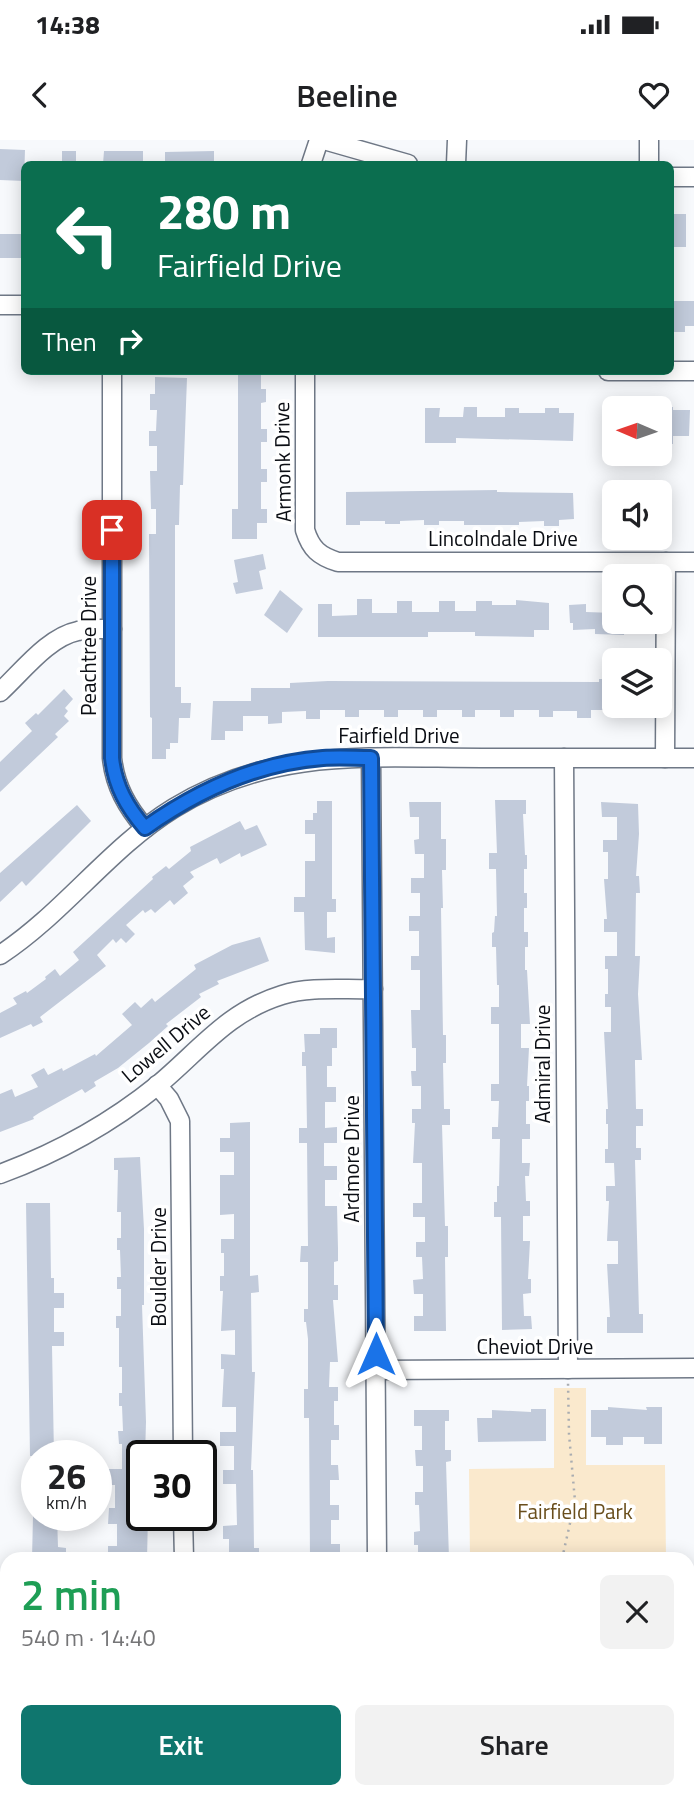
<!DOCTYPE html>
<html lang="en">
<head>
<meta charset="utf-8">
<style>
  :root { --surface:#fff; --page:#f2f2f2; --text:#202124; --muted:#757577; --accent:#0f766e }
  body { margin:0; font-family:"Titillium Web",sans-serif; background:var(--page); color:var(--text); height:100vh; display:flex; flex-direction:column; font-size:26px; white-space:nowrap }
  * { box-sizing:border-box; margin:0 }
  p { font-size:23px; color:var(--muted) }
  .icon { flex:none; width:38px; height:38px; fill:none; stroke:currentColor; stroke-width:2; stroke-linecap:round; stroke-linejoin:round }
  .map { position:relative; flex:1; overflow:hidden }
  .details { position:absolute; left:0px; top:1412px; width:695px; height:247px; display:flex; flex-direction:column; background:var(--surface); border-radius:21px 21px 0 0; box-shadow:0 4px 18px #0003 }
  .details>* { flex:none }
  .guide { position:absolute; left:21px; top:21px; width:653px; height:214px; border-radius:10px; box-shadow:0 4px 18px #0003; background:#0b6e4f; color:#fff; overflow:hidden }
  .needle { width:46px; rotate:272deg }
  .buttons { position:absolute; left:602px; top:256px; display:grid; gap:14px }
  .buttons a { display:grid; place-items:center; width:70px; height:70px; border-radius:10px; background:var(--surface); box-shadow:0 4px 18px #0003; font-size:35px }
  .speed { position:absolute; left:21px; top:1300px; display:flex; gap:14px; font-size:35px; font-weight:700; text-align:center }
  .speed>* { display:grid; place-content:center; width:91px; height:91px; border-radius:50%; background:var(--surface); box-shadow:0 4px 18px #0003; line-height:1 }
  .speed small { font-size:18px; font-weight:400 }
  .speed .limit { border:4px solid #111; border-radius:10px; background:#fff; color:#111 }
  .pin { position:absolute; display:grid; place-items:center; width:60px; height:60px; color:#fff; margin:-30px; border-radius:14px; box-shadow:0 4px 10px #0006 }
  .me { position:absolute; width:77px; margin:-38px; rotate:0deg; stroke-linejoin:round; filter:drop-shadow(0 0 5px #0008) }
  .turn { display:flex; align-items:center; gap:24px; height:147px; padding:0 21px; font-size:32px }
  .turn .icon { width:91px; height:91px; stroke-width:2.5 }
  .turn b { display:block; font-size:49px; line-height:60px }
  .then { display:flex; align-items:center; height:66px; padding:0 21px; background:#0003; gap:14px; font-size:26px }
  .round { display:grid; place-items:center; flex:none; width:74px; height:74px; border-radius:10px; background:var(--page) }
  .summary { display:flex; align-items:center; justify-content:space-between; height:119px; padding:0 21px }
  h1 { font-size:42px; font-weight:600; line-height:52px; color:#1e9e55 }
  .button { display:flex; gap:14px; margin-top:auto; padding:14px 21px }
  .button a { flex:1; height:80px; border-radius:10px; background:var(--accent); color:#fff; font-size:28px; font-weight:600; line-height:80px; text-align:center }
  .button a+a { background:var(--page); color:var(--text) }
  .status { display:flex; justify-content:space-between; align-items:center; height:49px; padding:0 35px; background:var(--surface); direction:ltr }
  .status svg { height:19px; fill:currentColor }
  header { display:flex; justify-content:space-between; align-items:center; height:91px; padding:0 21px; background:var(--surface); font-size:32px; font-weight:600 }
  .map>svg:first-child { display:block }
</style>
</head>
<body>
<div class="status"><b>14:38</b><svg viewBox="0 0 49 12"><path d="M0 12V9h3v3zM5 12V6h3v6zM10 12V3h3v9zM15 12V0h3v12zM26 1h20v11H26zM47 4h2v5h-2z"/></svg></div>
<header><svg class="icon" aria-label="back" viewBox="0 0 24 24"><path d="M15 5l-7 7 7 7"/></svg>Beeline<svg class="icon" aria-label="heart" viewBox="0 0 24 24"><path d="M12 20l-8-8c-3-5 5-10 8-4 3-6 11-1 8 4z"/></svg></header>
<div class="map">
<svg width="694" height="1658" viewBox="0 0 694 1658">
  <rect width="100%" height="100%" fill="#f7f9fc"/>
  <polygon fill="#fae9cd" points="554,1248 586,1248 586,1325 665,1325 666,1419 470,1419 469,1329 554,1328"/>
  <g fill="#c2cbdb">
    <polygon points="0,9 25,10 24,41 0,40"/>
    <rect x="62" y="11" width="14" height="13"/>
    <polygon points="104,11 143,11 143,24 103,24"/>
    <polygon points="214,11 214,24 165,24 165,12"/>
    <polygon points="672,74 686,74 686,107 670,107"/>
    <rect x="0" y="94" width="24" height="24"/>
    <polygon points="670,161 694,161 694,186 685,186 685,192 670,192"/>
    <polygon points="238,231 261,231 261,249 266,249 266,262 261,263 261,289 267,289 267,302 261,302 261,329 267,329 267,342 261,342 261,369 267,369 267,383 257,383 257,399 232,399 232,369 238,369"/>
    <polygon points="155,237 187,238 183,345 180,345 179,385 175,385 175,547 181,547 181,563 191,563 190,578 179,578 178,603 170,603 170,609 166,609 166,619 152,619 152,578 150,577 149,394 156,394 156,369 151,369 150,331 157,331 157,306 149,306 149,291 156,291 157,270 150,270 150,254 155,254"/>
    <polygon points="464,267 477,267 477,277 505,277 505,268 519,268 519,273 545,273 545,268 559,268 559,273 574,273 573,301 456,298 456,303 425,303 425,268 440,268 439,277 463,277"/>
    <polygon points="660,267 673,267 673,270 690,270 689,296 673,296 673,304 660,303"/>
    <polygon points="497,350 497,352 573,353 574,379 559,380 559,386 544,386 544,381 519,382 519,385 464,385 464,381 439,381 439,385 424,385 424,380 400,381 400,384 385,384 385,381 360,381 360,385 346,385 346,352"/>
    <polygon points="263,414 266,429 259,431 263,449 236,454 233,443 238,442 234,420"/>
    <polygon points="280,450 303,469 287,493 264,475"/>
    <polygon points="357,459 372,459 372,473 397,473 397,461 412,461 412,472 439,472 439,461 455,461 455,471 476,471 476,461 492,461 492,465 516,465 516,460 549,463 549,490 534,490 534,497 475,496 475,492 428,492 428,497 318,497 318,464 332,464 332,476 357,475"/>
    <polygon points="586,464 586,472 614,473 614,481 625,481 624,495 595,494 595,489 573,490 573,483 570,483 569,465"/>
    <polygon points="599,539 614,539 614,570 591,570 591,578 577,578 577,571 553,571 553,577 539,577 539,570 514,570 514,577 500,577 500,570 475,570 475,577 462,577 462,570 437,570 437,577 423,577 423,570 398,570 398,577 384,577 384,570 359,570 359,577 345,577 345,570 320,570 320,579 306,579 306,571 282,572 282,583 268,584 268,576 243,576 243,591 225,591 225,600 211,600 213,561 251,561 251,548 290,548 290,543 328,541 599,542"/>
    <polygon points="64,549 73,559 65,568 68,571 64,576 69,581 55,594 58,597 0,652 0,622 32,591 25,583 36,573 38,575"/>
    <rect x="616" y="565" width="14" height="13"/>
    <polygon points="495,660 526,660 526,674 523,674 525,715 527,715 527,729 524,729 524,753 527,753 527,768 524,768 524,792 528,792 528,807 525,807 525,830 527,830 530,884 521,884 521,908 529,908 527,946 529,946 529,961 526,961 526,984 530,984 530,999 522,999 522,1023 530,1023 529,1036 525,1036 526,1061 530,1061 530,1076 523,1076 523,1101 530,1101 528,1139 531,1139 531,1153 523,1154 524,1176 531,1176 532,1189 502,1190 501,1077 494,1077 494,1062 497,1062 497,1046 499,1046 500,999 492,999 492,987 498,987 499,961 491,961 491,944 499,944 499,884 491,884 491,867 499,867 499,845 497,845 496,807 492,807 492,793 494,792 495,776 497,776 496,729 489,729 489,713 497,713"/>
    <polygon points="317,661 332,661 332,759 336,759 336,772 327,772 327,798 335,797 335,813 305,810 304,772 294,772 294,757 305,757 305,721 315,721 315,694 305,694 305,680 313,680 313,673 317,673"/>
    <polygon points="409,662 441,662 441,699 446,699 446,730 442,730 443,768 441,768 443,895 446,895 446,923 443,923 444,969 450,969 450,985 442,985 445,1086 448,1086 448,1117 445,1117 446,1191 414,1191 414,1176 423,1176 423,1154 414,1154 413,1140 423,1139 422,1117 416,1117 416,1102 425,1102 425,1077 413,1077 413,1063 422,1063 422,1023 413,1023 415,983 412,983 412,969 421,969 421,946 412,946 411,931 416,931 416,908 412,908 411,870 420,870 420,830 411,830 411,816 419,816 419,791 409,791 409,776 420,776 420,753 411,753 411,738 424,738 424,714 415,714 414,700 419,699 419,677 410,677"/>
    <polygon points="601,662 638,664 639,694 636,736 639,736 640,753 636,753 635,816 640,816 638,854 642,920 635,920 635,924 636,969 643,969 643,986 636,986 636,1008 641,1008 641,1020 635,1020 639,1174 643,1174 643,1193 607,1193 607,1177 610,1177 607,1124 618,1124 618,1101 607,1101 609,1061 606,1061 606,1046 615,1046 614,1023 605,1023 605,1009 608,1009 608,984 606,984 606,969 608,969 604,892 611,892 611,867 605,867 605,854 608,854 608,829 605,829 605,816 617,816 617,792 604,792 604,779 607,779 604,739 608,739 608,712 603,712 603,700 617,700 617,677 602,677"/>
    <polygon points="77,665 91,681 26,746 22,741 0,762 0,733"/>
    <polygon points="240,681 245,690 257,685 267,705 241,717 240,713 220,724 217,718 190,732 194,737 183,746 188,753 174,765 170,760 155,773 151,769 145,773 143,770 126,785 135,794 126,803 121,798 116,803 113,799 97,815 106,826 40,877 43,882 33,887 31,884 0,898 0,873 17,864 13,858 26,851 27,853 46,839 45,837 55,829 60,836 79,820 73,812 153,739 152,737 166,726 169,729 191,711 190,707"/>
    <polygon points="260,797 269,821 217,841 219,844 199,854 201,857 166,884 168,886 149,903 118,928 94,942 96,946 85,953 82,949 39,973 33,977 34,979 0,992 0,954 12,949 15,957 38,947 31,935 44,928 48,935 62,928 63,931 95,914 96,916 132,885 122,874 135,862 141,868 152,858 155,862 196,829 194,825 232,805"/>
    <polygon points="320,888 337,888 337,908 332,908 332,926 327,926 327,947 336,947 336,962 325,962 325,988 337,987 337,1003 324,1003 324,1026 337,1026 337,1040 325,1040 325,1066 337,1066 338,1109 338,1121 334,1122 334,1145 338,1145 338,1160 333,1160 338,1222 330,1222 329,1247 338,1247 338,1261 334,1261 334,1285 339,1285 339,1300 331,1300 331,1325 338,1325 339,1340 330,1340 330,1365 339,1365 339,1380 331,1380 331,1404 340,1404 340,1419 310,1419 309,1278 304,1278 304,1249 308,1249 308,1199 306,1182 304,1182 304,1169 308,1169 308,1122 300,1122 301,1106 308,1106 307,1003 299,1003 299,988 307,988 306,926 302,926 302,912 305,912 304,894 320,894"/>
    <polygon points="250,982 250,1136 258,1135 259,1152 251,1153 252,1232 255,1232 251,1330 253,1330 254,1408 259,1408 259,1419 229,1419 229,1399 223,1399 223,1386 237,1385 236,1344 223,1344 223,1330 234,1330 234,1306 220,1306 220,1292 236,1292 236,1267 222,1267 224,1229 221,1229 221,1214 235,1215 235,1190 221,1191 223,1151 220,1151 220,1136 224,1136 224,1113 221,1113 221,1099 234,1099 234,1074 220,1075 220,1035 234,1035 234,1012 220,1012 220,998 230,998 230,983"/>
    <polygon points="140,1017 144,1089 144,1165 142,1165 146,1282 145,1316 142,1316 142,1376 148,1376 147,1419 108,1419 108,1406 117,1406 117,1384 108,1384 109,1368 115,1368 115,1345 107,1345 107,1329 122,1329 122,1304 119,1304 118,1291 123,1291 122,1266 119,1266 119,1253 122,1253 122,1227 119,1227 119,1188 116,1188 116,1176 121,1176 121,1149 117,1149 117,1137 121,1137 120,1110 117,1110 117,1098 121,1098 121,1072 117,1072 118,1030 114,1030 114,1018"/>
    <polygon points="26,1063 50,1063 51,1138 54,1138 54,1153 64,1153 64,1168 54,1168 54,1192 64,1192 64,1206 52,1206 54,1316 30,1316"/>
    <polygon points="608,1267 647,1270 646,1267 662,1267 662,1304 644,1304 644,1297 623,1297 623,1305 606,1305 606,1297 591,1297 591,1270 608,1270"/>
    <polygon points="531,1269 546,1269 546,1301 478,1302 477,1278 492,1278 492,1270 531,1272"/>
    <polygon points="414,1270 449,1270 449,1281 445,1281 445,1310 451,1310 451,1321 446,1322 449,1419 418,1419 418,1405 414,1405 414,1392 420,1391 419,1365 415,1365 415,1352 423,1352 423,1326 416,1326 415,1310 422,1310 422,1286 414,1286"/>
    <polygon points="33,1376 57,1376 58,1407 66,1408 66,1419 32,1419"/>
  </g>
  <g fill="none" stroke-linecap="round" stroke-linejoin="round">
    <defs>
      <g id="minor">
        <polyline points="324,0 408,24"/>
        <polyline points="311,24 319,0"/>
        <polyline points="456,24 457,0"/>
        <polyline points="649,24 649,0"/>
        <polyline points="670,37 694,37"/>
        <polyline points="0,165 24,165"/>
        <path d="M112 231V618C115 646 127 667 145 688"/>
        <path d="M305 231V390C311 409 319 416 338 422H694"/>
        <polyline points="608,231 694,231"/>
        <path d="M0 552C22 532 48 497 78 491 89 488 101 489 112 489"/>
        <polyline points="371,618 377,1419"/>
        <polyline points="564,618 568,1229"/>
        <polyline points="665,618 666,422"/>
        <path d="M0 815C64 773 109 708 174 668 274 607 370 618 482 618 553 618 623 618 694 618"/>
        <polyline points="157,945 169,959 180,981 183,1316"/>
        <path d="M0 1034C57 1013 111 983 158 945 200 910 227 872 282 855 310 846 344 850 373 849"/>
        <polyline points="376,1230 694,1228"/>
        <polyline points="183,1376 184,1419"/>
        <polyline points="0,1553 7,1553"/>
      </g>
    </defs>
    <use href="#minor" stroke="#6f7886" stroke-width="21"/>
    <g stroke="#aaadb1" stroke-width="2.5" stroke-dasharray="2 5" stroke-linecap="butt">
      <polyline points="562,1419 575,1361 569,1294 568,1242"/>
      <polyline points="576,1652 576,1658"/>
    </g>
    <use href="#minor" stroke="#fff" stroke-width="18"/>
  </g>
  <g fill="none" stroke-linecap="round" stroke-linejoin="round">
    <defs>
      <path id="route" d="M112 390V618C115 646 127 667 145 688 197 651 257 623 323 618 339 617 355 618 371 618L376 1214"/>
    </defs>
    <use href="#route" stroke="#114b97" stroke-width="18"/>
    <use href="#route" stroke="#1a73e8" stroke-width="12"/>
  </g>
  <g text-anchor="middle" stroke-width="7" stroke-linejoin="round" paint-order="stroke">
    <g font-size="21" fill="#0a0d13" stroke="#fff">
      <text transform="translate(283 322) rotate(-91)" y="7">Armonk Drive</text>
      <text x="503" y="406">Lincolndale Drive</text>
      <text transform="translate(89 506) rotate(-90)" y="7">Peachtree Drive</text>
      <text x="399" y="603">Fairfield Drive</text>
      <text transform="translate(166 904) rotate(-40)" y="7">Lowell Drive</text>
      <text transform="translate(543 924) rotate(-90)" y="7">Admiral Drive</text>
      <text transform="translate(352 1019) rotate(-90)" y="7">Ardmore Drive</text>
      <text transform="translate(159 1127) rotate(-90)" y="7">Boulder Drive</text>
      <text x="535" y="1214">Cheviot Drive</text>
    </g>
    <g font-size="21" fill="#694e1c" stroke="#fff">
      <text x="575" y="1379">Fairfield Park</text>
    </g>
  </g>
</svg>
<div class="buttons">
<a><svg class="needle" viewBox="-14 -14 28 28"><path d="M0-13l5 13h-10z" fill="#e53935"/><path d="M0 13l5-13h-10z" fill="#757577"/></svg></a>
<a><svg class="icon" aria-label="sound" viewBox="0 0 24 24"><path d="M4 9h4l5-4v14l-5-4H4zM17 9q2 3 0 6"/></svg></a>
<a><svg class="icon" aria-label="search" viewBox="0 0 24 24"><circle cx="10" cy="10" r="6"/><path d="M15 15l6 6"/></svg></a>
<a><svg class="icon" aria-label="layers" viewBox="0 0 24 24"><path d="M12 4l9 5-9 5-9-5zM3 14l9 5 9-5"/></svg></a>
</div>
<div class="speed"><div>26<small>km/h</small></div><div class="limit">30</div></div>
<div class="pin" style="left:112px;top:390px;background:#d93025"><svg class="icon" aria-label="arrive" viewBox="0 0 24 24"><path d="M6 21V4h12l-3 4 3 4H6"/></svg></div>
<svg class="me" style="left:376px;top:1214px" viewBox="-20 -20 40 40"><path d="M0-17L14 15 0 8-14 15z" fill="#1a73e8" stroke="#fff" stroke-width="4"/></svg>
<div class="guide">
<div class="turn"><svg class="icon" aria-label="left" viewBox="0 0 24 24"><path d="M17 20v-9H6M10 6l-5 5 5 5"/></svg><div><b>280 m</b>Fairfield Drive</div></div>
<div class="then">Then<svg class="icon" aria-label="right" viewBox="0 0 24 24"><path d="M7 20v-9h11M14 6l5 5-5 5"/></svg></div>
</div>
<section class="details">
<div class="summary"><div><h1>2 min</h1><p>540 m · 14:40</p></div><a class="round"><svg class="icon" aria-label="close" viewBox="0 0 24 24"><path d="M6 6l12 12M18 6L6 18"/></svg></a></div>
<div class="button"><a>Exit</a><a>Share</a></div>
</section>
</div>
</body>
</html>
